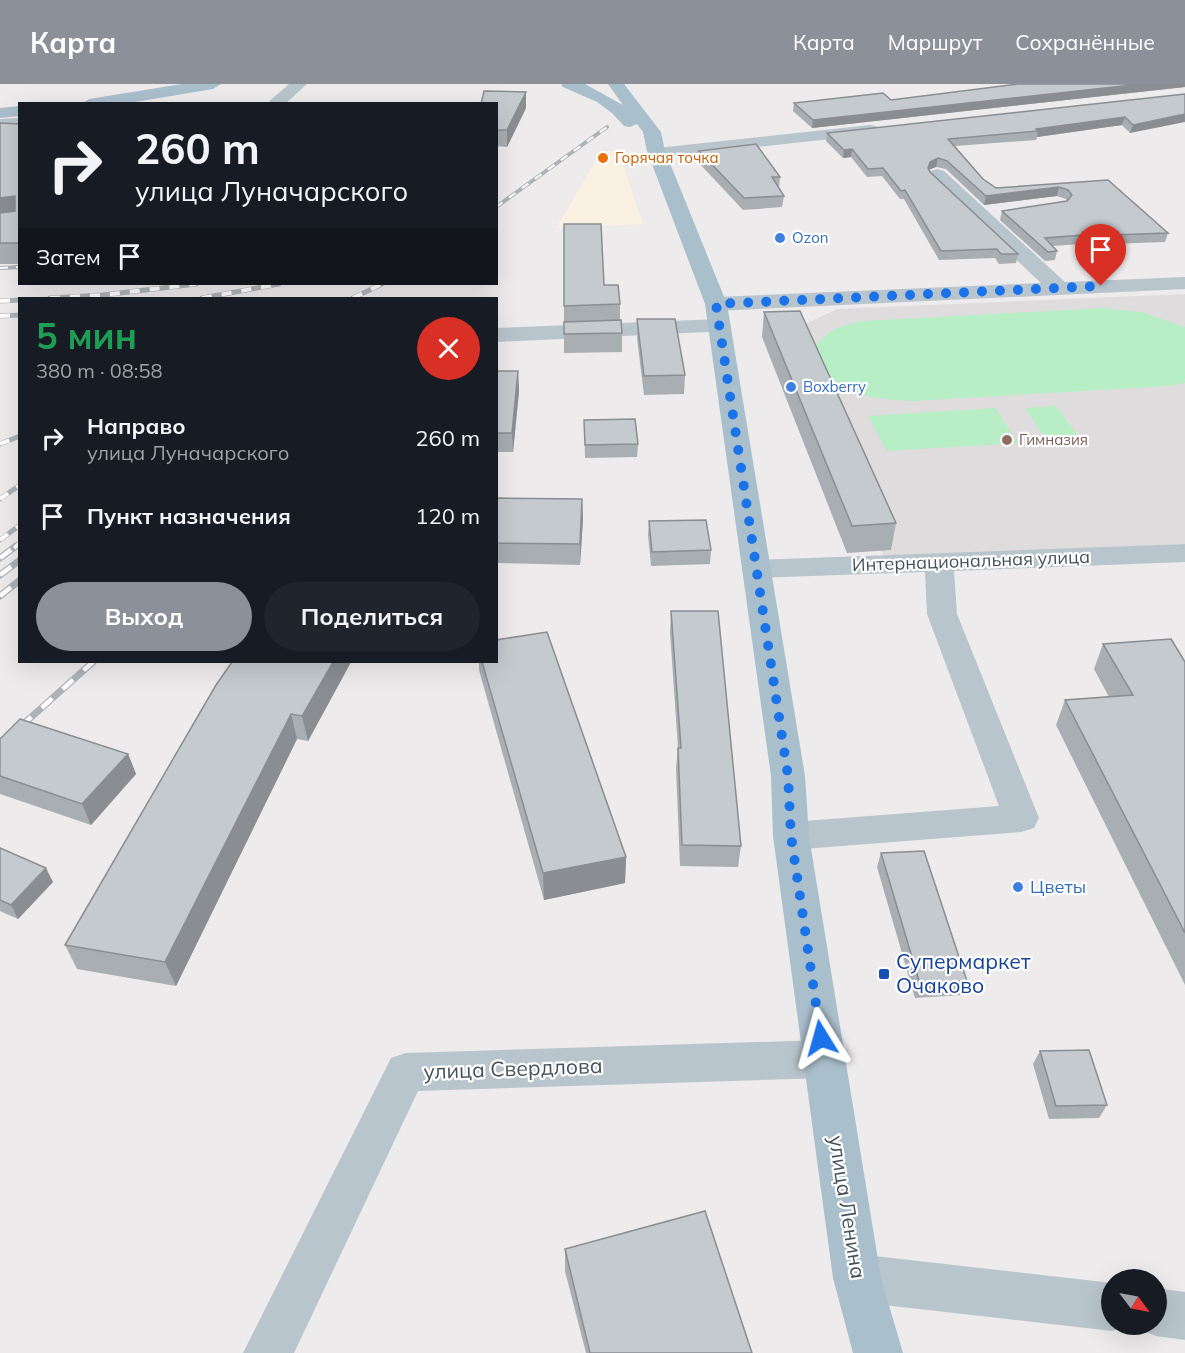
<!DOCTYPE html>
<html lang="ru">
<head>
<meta charset="utf-8">
<style>
  :root { --surface:#171b24; --page:#20242c; --text:#f1f3f6; --muted:#9ea1a6; --accent:#8c9099 }
  body { margin:0; font-family:Mulish,sans-serif; background:var(--page); color:var(--text); height:100vh; display:flex; flex-direction:column; font-size:22px; white-space:nowrap }
  * { box-sizing:border-box; margin:0 }
  p { font-size:20px; color:var(--muted) }
  .icon { flex:none; width:33px; height:33px; fill:none; stroke:currentColor; stroke-width:2; stroke-linecap:round; stroke-linejoin:round }
  .map { position:relative; flex:1; overflow:hidden }
  .panel { position:absolute; left:18px; top:213px; width:480px; height:366px; display:flex; flex-direction:column; background:var(--surface); border-radius:0px; box-shadow:0 6px 24px #0002 }
  .panel>* { flex:none }
  .top-card { position:absolute; left:18px; top:18px; width:480px; height:183px; border-radius:0px; box-shadow:0 6px 24px #0002; background:#171b24; color:var(--text); overflow:hidden }
  .needle { width:39px; rotate:122deg }
  .controls { position:absolute; left:1101px; top:1185px; display:grid; gap:12px }
  .controls a { display:grid; place-items:center; width:66px; height:66px; border-radius:50%; background:var(--surface); box-shadow:0 6px 24px #0002; font-size:30px }
  .pin { position:absolute; display:grid; place-items:center; width:51px; height:51px; color:#fff; margin:-62px -26px; border-radius:50% 50% 50% 0; rotate:-45deg; box-shadow:0 0 6px #0007 }
  .pin .icon { rotate:45deg }
  .me { position:absolute; width:66px; margin:-33px; rotate:352deg; stroke-linejoin:round; filter:drop-shadow(0 0 4px #0008) }
  .turn { display:flex; align-items:center; gap:21px; height:126px; padding:0 18px; font-size:27px }
  .turn .icon { width:78px; height:78px; stroke-width:2.5 }
  .turn b { display:block; font-size:42px; line-height:51px }
  .then { display:flex; align-items:center; height:57px; padding:0 18px; background:#0003; gap:12px; font-size:22px }
  .round { display:grid; place-items:center; flex:none; width:63px; height:63px; border-radius:32px; background:var(--page) }
  .headline { display:flex; align-items:center; justify-content:space-between; height:102px; padding:0 18px }
  h1 { font-size:36px; font-weight:700; line-height:45px; color:#1e9e55 }
  .action { display:flex; gap:12px; margin-top:auto; padding:12px 18px }
  .action a { flex:1; height:69px; border-radius:36px; background:var(--accent); color:#fff; font-size:24px; font-weight:700; line-height:69px; text-align:center }
  .action a+a { background:var(--page); color:var(--text) }
  ul { padding:0; list-style:none }
  li { display:flex; align-items:center; gap:18px; height:78px; padding:0 18px }
  li div { flex:1 }
  li b { display:block; font-size:22px }
  li em { font-style:normal }
  header { display:flex; align-items:center; gap:36px; box-sizing:border-box; height:84px; padding:0 30px; background:var(--accent); color:#fff }
  header strong { font-size:28px }
  nav { display:flex; gap:33px; margin-inline-start:auto; font-size:21px }
  .map>svg:first-child { display:block }
</style>
</head>
<body>
<header>
<strong>Карта</strong>
<nav><a>Карта</a><a>Маршрут</a><a>Сохранённые</a></nav>
</header>
<div class="map">
<svg width="1185" height="1269" viewBox="0 0 1185 1269">
  <rect width="100%" height="100%" fill="#eeebec"/>
  <polygon fill="#fbf1e2" points="602,67 618,67 643,140 556,144"/>
  <polygon fill="#dfdcde" points="1185,210 1185,460 884,473 781,251 837,225"/>
  <g fill="#b7eec6">
    <path d="M1103 224 1141 228 1185 243V299L1167 302 914 317C887 316 851 314 830 294 823 288 819 274 815 265 824 246 843 241 863 237Z"/>
    <polygon points="1056,322 1082,357 1049,360 1025,324"/>
    <polygon points="995,324 1018,359 887,367 868,332"/>
  </g>
  <g fill="none" stroke-linecap="round" stroke-linejoin="round">
    <g fill="#b9c5cc" fill-rule="evenodd">
      <polygon points="289,0 307,0 285,20 266,20"/>
      <polygon points="20,34 20,44 0,45 0,35"/>
      <polygon points="870,41 876,42 879,46 876,50 657,74 651,73 648,69 651,65 657,64"/>
      <polygon points="937,85 944,87 1065,198 1185,193 1185,205 716,227 708,225 705,220 708,215 716,213 1041,199 930,95 928,91 930,87"/>
      <polygon points="720,235 728,237 731,242 728,247 496,258 496,244"/>
      <polygon points="1185,460 1185,478 954,487 957,530 1039,734 1034,744 1021,748 791,766 778,762 773,752 778,742 791,738 999,722 927,530 925,488 757,494 747,491 742,485 747,479 757,476"/>
      <polygon points="824,956 839,962 845,975 839,988 824,994 418,1007 294,1269 243,1269 391,974 406,969"/>
      <polygon points="857,1170 1112,1199 1112,1240 1128,1240 1112,1247 857,1218 840,1211 833,1194 840,1177"/>
      <polygon points="1156,1204 1185,1208 1185,1256 1156,1252 1139,1245 1137,1240 1156,1240"/>
    </g>
    <g fill="#aabfcc" fill-rule="evenodd">
      <polygon points="182,0 221,0 213,5 123,20 81,20 89,15"/>
      <polygon points="561,0 585,0 623,21 608,0 624,0 661,48 665,67 727,220 805,692 809,752 881,1194 903,1269 853,1269 833,1194 773,752 771,692 705,220 647,67 643,48 637,40 630,43 624,42 612,29 597,18 563,3"/>
      <polygon points="20,22 20,32 0,34 0,24"/>
    </g>
    <defs>
      <g id="rail-far2">
        <polyline points="496,123 607,43"/>
        <polyline points="0,184 20,183"/>
        <polyline points="193,200 196,200"/>
      </g>
      <g id="rail-far1">
        <polyline points="50,214 103,211 196,200"/>
        <polyline points="202,214 279,200"/>
        <polyline points="353,214 382,200"/>
        <polyline points="0,217 20,216"/>
        <polyline points="0,232 20,231"/>
        <polyline points="0,360 20,352"/>
        <polyline points="0,415 20,401"/>
        <polyline points="0,456 20,441"/>
        <polyline points="14,464 20,459"/>
      </g>
      <g id="rail">
        <polyline points="0,474 16,462"/>
        <polyline points="0,491 20,476"/>
        <polyline points="0,512 20,496"/>
        <polyline points="0,661 93,578"/>
      </g>
    </defs>
    <use href="#rail-far2" stroke="#adb2b6" stroke-width="4"/>
    <use href="#rail-far1" stroke="#adb2b6" stroke-width="5"/>
    <use href="#rail" stroke="#adb2b6" stroke-width="7"/>
    <use href="#rail-far2" stroke="#fff" stroke-width="2" stroke-dasharray="8" stroke-linecap="butt"/>
    <use href="#rail-far1" stroke="#fff" stroke-width="4" stroke-dasharray="10" stroke-linecap="butt"/>
    <use href="#rail" stroke="#fff" stroke-width="4.5" stroke-dasharray="14" stroke-linecap="butt"/>
  </g>
  <g fill="#a9aeb2">
    <polygon points="1185,0 1185,3 812,44 793,27 794,19 891,16"/>
    <polygon points="1185,10 1130,49 1122,41 1037,53 1036,56 955,62 983,95 996,104 1108,96 1168,149 1165,158 1110,160 1107,158 1053,162 1057,167 1055,176 1045,177 1000,136 1002,127 1067,117 1066,115 1057,112 984,121 946,85 936,83 929,86 930,88 1018,170 1016,179 999,180 995,174 939,176 904,115 900,115 882,92 867,93 851,73 843,74 826,57 827,49"/>
    <polygon points="496,20 526,24 507,63 496,62"/>
    <polygon points="0,39 20,40 20,180 0,180"/>
    <polygon points="699,67 780,93 779,104 784,112 782,123 743,126 698,78"/>
    <polygon points="564,140 604,201 620,220 620,236 622,249 622,268 564,269"/>
    <polygon points="764,228 896,439 891,466 847,469 762,253"/>
    <polygon points="637,235 685,291 684,310 644,311 637,254"/>
    <polygon points="496,287 518,287 519,307 513,368 496,368"/>
    <polygon points="584,336 638,360 637,373 585,374"/>
    <polygon points="496,414 582,415 583,435 580,481 496,479"/>
    <polygon points="649,437 711,466 710,480 651,482 648,451"/>
    <polygon points="671,527 741,762 738,783 680,782 676,684 678,664 670,548"/>
    <polygon points="1103,560 1185,578 1185,901 1056,641 1065,616 1109,613 1094,585"/>
    <polygon points="232,578 351,578 308,657 297,655 176,902 77,885 65,861"/>
    <polygon points="479,578 496,578 626,773 625,799 544,816 479,586"/>
    <polygon points="0,655 128,670 136,690 91,741 0,710"/>
    <polygon points="0,764 53,798 18,835 0,827"/>
    <polygon points="881,769 967,897 962,911 915,914 877,783"/>
    <polygon points="1040,967 1107,1021 1099,1034 1049,1035 1033,980"/>
    <polygon points="565,1165 752,1269 586,1269 565,1187"/>
  </g>
  <g fill="#8a8d91">
    <polygon points="1141,0 1185,0 1185,3 812,44 813,36"/>
    <polygon points="526,8 526,24 507,63 507,46"/>
    <polygon points="1185,30 1185,38 1130,49 1133,41"/>
    <polygon points="1125,33 1122,41 1037,53 1038,47 1036,45"/>
    <polygon points="852,65 851,73 843,74 844,66"/>
    <polygon points="938,74 936,83 928,86 928,84 930,78"/>
    <polygon points="1059,103 1057,112 984,121 986,112"/>
    <polygon points="15,112 20,125 0,134 0,114"/>
    <polygon points="518,287 519,307 513,368 512,349"/>
    <polygon points="582,415 583,435 580,481 580,460"/>
    <polygon points="333,578 351,578 308,657 302,632"/>
    <polygon points="291,630 297,655 176,902 165,878"/>
    <polygon points="128,670 136,690 91,741 82,720"/>
    <polygon points="626,773 625,799 544,816 543,789"/>
    <polygon points="46,784 53,798 18,835 11,821"/>
  </g>
  <g fill="#c5cacf" stroke="#8a8d91" stroke-width="1.5">
    <polygon points="1018,0 1141,0 813,36 794,19 883,9 891,16"/>
    <polygon points="484,7 526,8 507,46 496,46 496,20 481,20"/>
    <polygon points="1185,10 1185,30 1133,41 1125,33 1036,45 1038,47 948,55 983,95 996,104 1108,96 1168,149 1112,151 1110,149 1045,154 1057,167 1048,168 1002,127 1067,117 1072,111 1068,106 1059,103 986,112 947,77 938,74 930,78 928,84 930,88 1018,170 1001,170 997,165 941,167 905,106 901,107 883,84 868,85 852,65 844,66 827,49"/>
    <polygon points="0,39 20,40 20,159 0,159 0,129 15,127 15,112 0,114"/>
    <polygon points="756,60 780,93 772,93 784,112 744,114 699,67"/>
    <polygon points="564,140 601,140 604,201 618,201 620,220 564,222"/>
    <polygon points="800,227 896,439 852,442 764,228"/>
    <polygon points="637,235 675,235 685,291 644,292"/>
    <polygon points="621,236 622,249 564,250 564,238"/>
    <polygon points="496,287 518,287 512,349 496,349"/>
    <polygon points="635,335 638,360 585,361 584,336"/>
    <polygon points="496,414 582,415 580,460 496,459"/>
    <polygon points="706,436 711,466 652,468 649,437"/>
    <polygon points="671,527 718,527 741,762 682,761 678,664 681,664"/>
    <polygon points="547,548 626,773 543,789 482,578 496,578 496,556"/>
    <polygon points="1171,555 1185,578 1185,849 1065,616 1133,611 1103,560"/>
    <polygon points="232,578 333,578 302,632 291,630 165,878 65,861 216,601"/>
    <polygon points="20,635 128,670 82,720 0,692 0,655"/>
    <polygon points="0,764 46,784 11,821 0,816"/>
    <polygon points="924,767 967,897 920,900 881,769"/>
    <polygon points="1089,966 1107,1021 1056,1022 1040,967"/>
    <polygon points="705,1127 752,1269 590,1269 565,1165"/>
  </g>
  <g fill="none" stroke-linecap="round" stroke-linejoin="round">
    <polyline stroke="#1a73e8" stroke-width="10" stroke-dasharray="0 18" points="821,954 791,752 788,692 716,220 1101,202"/>
  </g>
  <circle fill="#e8710a" stroke="#fff" stroke-width="2" cx="603" cy="74" r="6"/>
  <g fill="#3f7fe0" stroke="#fff" stroke-width="2">
    <circle cx="780" cy="154" r="6"/>
    <circle cx="791" cy="303" r="6"/>
    <circle cx="1018" cy="803" r="6"/>
  </g>
  <circle fill="#8d6e63" stroke="#fff" stroke-width="2" cx="1007" cy="356" r="6"/>
  <rect fill="#1a4fb4" stroke="#fff" stroke-width="2" x="878" y="884" width="12" height="12" rx="3"/>
  <g text-anchor="middle" stroke-width="4.5" stroke-linejoin="round" paint-order="stroke">
    <g font-size="15" fill="#c56008" stroke="#fff" text-anchor="start">
      <text x="615" y="79">Горячая точка</text>
    </g>
    <g font-size="15" fill="#366cbe" stroke="#fff" text-anchor="start">
      <text x="792" y="159">Ozon</text>
      <text x="803" y="308">Boxberry</text>
    </g>
    <g font-size="15" fill="#785e54" stroke="#fff" text-anchor="start">
      <text x="1019" y="361">Гимназия</text>
    </g>
    <g font-size="18" fill="#445159" stroke="#fff">
      <text transform="translate(971 477) rotate(-2)" y="6">Интернациональная улица</text>
    </g>
    <g font-size="18" fill="#366cbe" stroke="#fff" text-anchor="start">
      <text x="1030" y="809">Цветы</text>
    </g>
    <g font-size="21" fill="#164399" stroke="#fff" text-anchor="start">
      <text x="896" y="885">Супермаркет<tspan x="896" dy="24">Очаково</tspan></text>
    </g>
    <g font-size="21" fill="#445159" stroke="#fff">
      <text transform="translate(513 985) rotate(-2)" y="7">улица Свердлова</text>
      <text transform="translate(847 1123) rotate(81)" y="7">улица Ленина</text>
    </g>
  </g>
</svg>
<div class="controls">
<a><svg class="needle" viewBox="-14 -14 28 28"><path d="M0-13l5 13h-10z" fill="#e53935"/><path d="M0 13l5-13h-10z" fill="#9ea1a6"/></svg></a>
</div>
<div class="pin" style="left:1101px;top:202px;background:#d93025"><svg class="icon" aria-label="arrive" viewBox="0 0 24 24"><path d="M6 21V4h12l-3 4 3 4H6"/></svg></div>
<svg class="me" style="left:821px;top:954px" viewBox="-20 -20 40 40"><path d="M0-17L14 15 0 8-14 15z" fill="#1a73e8" stroke="#fff" stroke-width="4"/></svg>
<div class="top-card">
<div class="turn"><svg class="icon" aria-label="right" viewBox="0 0 24 24"><path d="M7 20v-9h11M14 6l5 5-5 5"/></svg><div><b>260 m</b>улица Луначарского</div></div>
<div class="then">Затем<svg class="icon" aria-label="arrive" viewBox="0 0 24 24"><path d="M6 21V4h12l-3 4 3 4H6"/></svg></div>
</div>
<section class="panel">
<div class="headline"><div><h1>5 мин</h1><p>380 m · 08:58</p></div><a class="round" style="background:#d93025;color:#fff"><svg class="icon" aria-label="close" viewBox="0 0 24 24"><path d="M6 6l12 12M18 6L6 18"/></svg></a></div>
<ul>
<li><svg class="icon" aria-label="right" viewBox="0 0 24 24"><path d="M7 20v-9h11M14 6l5 5-5 5"/></svg><div><b>Направо</b><p>улица Луначарского</p></div><em>260 m</em></li>
<li><svg class="icon" aria-label="arrive" viewBox="0 0 24 24"><path d="M6 21V4h12l-3 4 3 4H6"/></svg><div><b>Пункт назначения</b></div><em>120 m</em></li>
</ul>
<div class="action"><a>Выход</a><a>Поделиться</a></div>
</section>
</div>
</body>
</html>
